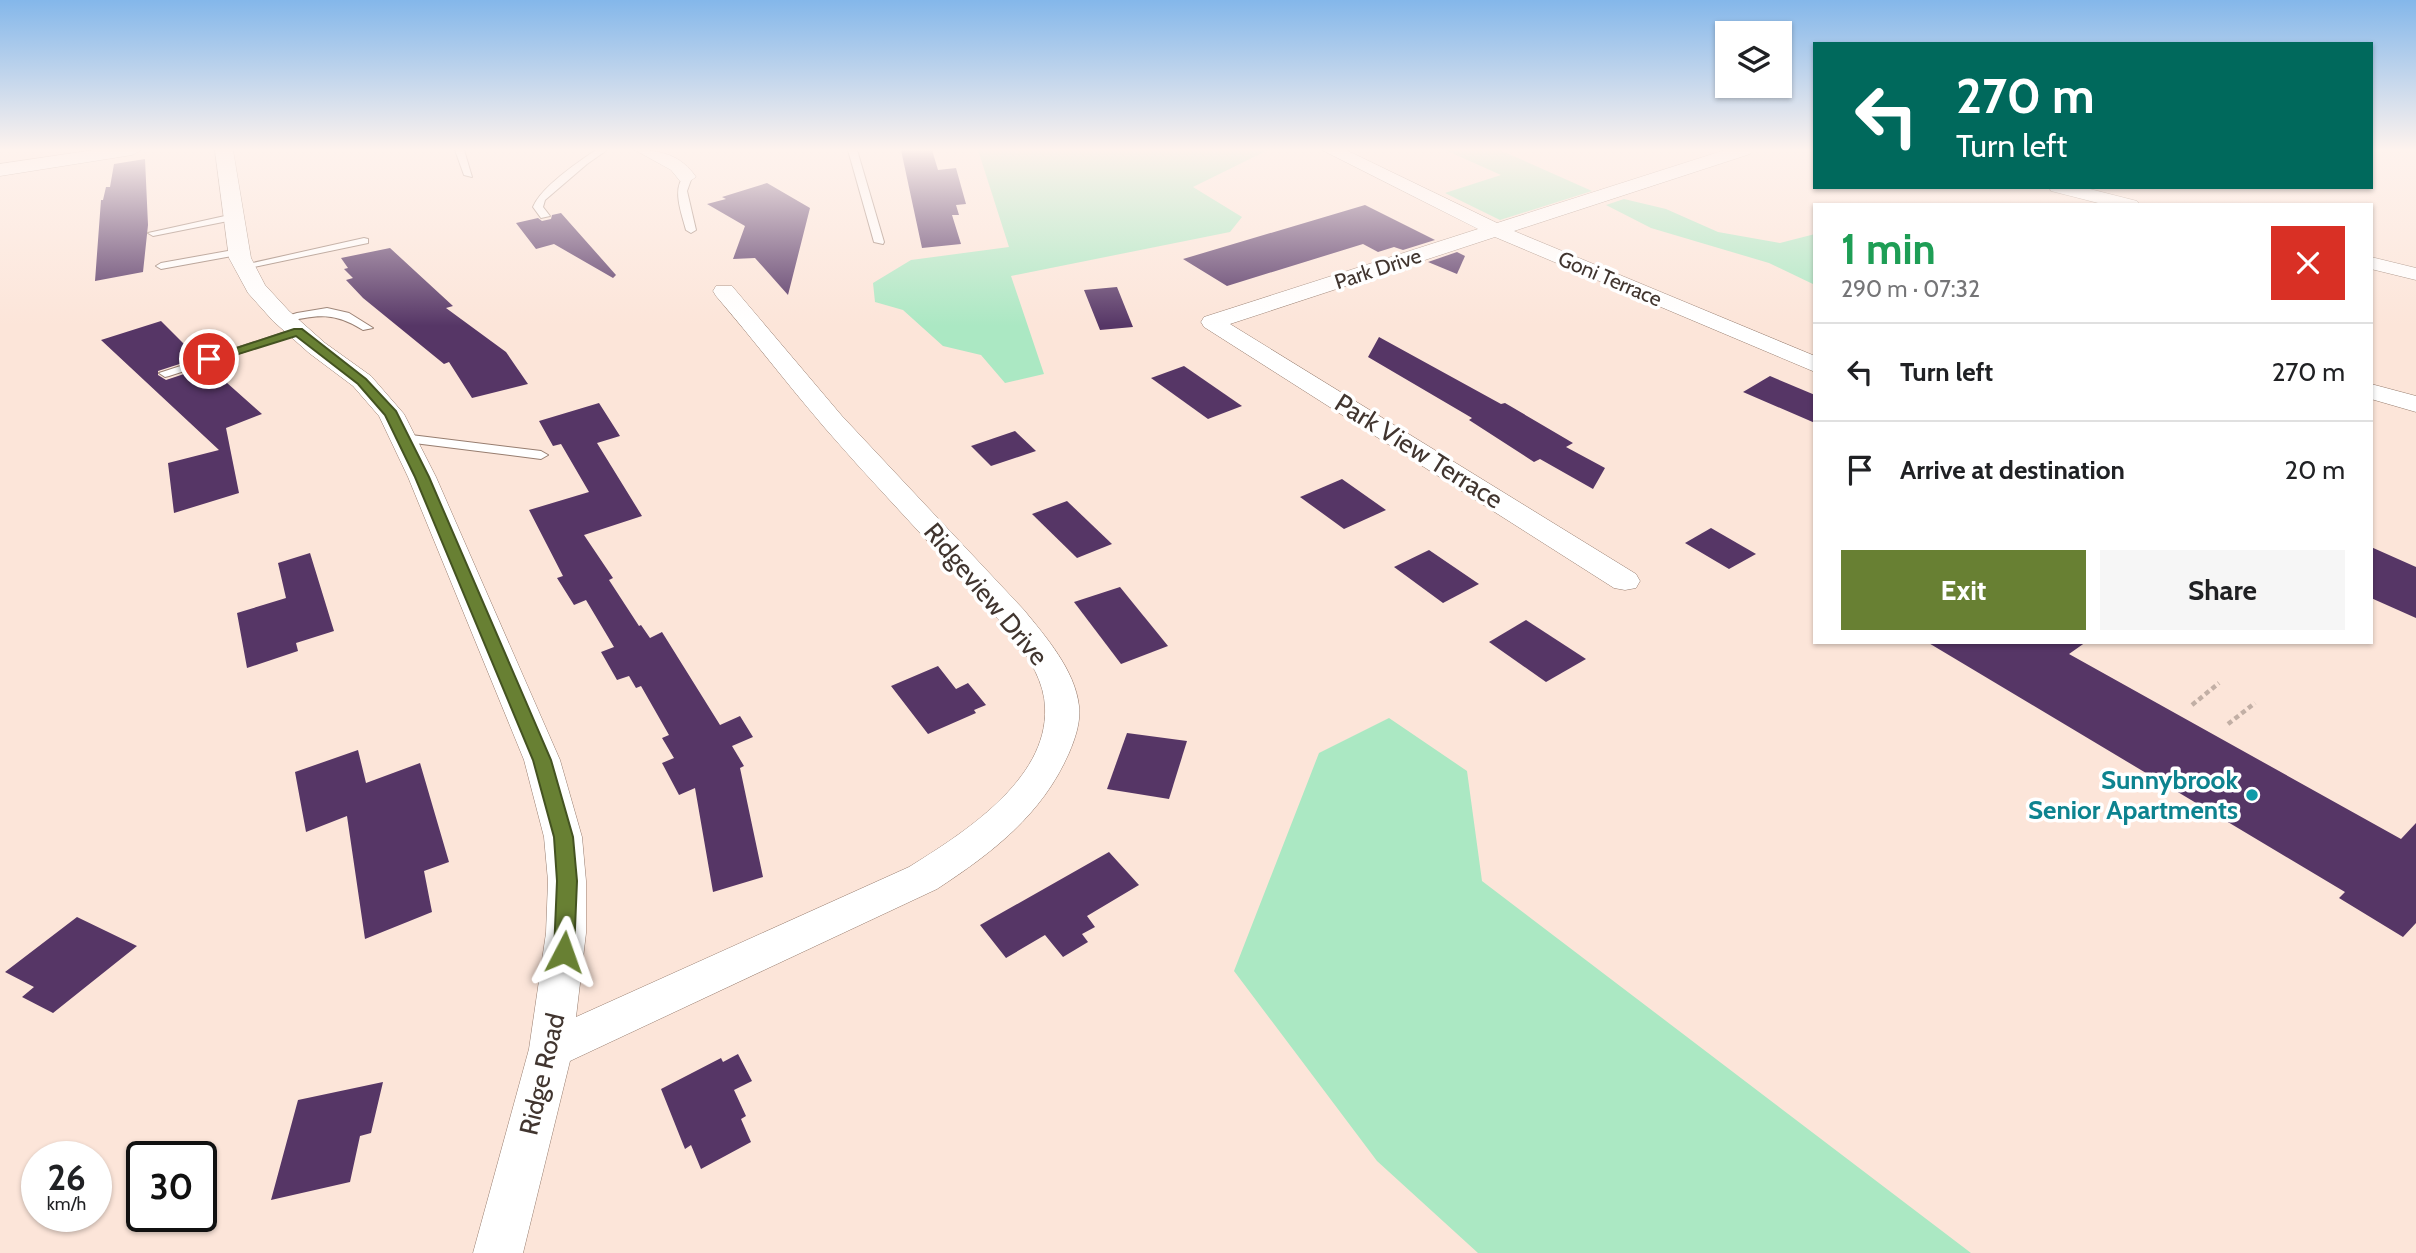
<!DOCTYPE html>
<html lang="en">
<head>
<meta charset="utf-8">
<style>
  :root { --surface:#fff; --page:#f6f6f6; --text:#202124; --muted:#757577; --line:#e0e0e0; --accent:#688033 }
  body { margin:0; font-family:Cabin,sans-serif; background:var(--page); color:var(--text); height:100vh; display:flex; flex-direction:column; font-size:26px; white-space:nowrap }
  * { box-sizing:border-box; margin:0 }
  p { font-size:23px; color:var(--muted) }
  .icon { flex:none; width:38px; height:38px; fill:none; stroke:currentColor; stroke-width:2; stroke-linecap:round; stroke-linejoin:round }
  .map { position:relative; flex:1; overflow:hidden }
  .panel { position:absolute; left:1813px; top:203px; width:560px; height:441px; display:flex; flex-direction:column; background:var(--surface); border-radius:0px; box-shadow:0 2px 5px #0004 }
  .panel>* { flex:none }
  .banner { position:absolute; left:1813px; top:42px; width:560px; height:147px; border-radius:0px; box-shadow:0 2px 5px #0004; background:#00695c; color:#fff; overflow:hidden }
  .fabs { position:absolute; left:1715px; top:21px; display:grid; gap:14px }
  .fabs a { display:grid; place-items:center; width:77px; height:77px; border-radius:0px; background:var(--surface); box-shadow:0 2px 5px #0004; font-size:35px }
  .speed { position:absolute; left:21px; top:1141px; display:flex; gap:14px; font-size:35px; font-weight:700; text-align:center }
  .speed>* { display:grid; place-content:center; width:91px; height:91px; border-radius:50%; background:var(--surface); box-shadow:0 2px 5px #0004; line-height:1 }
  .speed small { font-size:18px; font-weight:400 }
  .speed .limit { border:4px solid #111; border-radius:10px; background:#fff; color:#111 }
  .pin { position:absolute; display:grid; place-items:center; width:60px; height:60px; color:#fff; margin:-30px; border:4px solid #fff; border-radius:50%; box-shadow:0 2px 7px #0007 }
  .me { position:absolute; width:77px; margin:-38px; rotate:4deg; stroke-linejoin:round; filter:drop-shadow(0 0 5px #0008) }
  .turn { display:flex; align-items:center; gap:24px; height:147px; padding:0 28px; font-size:32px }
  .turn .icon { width:91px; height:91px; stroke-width:2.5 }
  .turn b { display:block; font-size:49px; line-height:60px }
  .round { display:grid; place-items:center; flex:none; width:74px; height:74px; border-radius:0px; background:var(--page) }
  .overview { display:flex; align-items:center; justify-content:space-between; height:119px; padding:0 28px }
  h1 { font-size:42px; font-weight:700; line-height:52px; color:#1e9e55 }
  .action { display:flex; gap:14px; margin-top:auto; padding:14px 28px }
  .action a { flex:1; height:80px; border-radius:0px; background:var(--accent); color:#fff; font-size:28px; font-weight:700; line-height:80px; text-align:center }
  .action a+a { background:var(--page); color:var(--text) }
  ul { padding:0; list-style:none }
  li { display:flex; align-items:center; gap:21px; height:98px; padding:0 28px; border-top:2px solid var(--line) }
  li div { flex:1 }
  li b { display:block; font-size:26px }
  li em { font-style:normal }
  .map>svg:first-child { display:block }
</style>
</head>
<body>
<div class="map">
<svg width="2416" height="1253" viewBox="0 0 2416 1253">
  <rect width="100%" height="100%" fill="#fce5d9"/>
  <g fill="#abe8c3">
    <polygon points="978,150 1268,150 1193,187 1242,217 1230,232 1011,276 1044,374 1005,383 981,355 943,346 903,310 875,302 873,283 911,260 1009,247"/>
    <polygon points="1445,150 1500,150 1592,191 1500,220 1445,193 1501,175"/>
    <polygon points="1624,199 1666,209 1718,232 1780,243 1815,234 1815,285 1769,263 1651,228 1606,205"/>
    <polygon points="1389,718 1467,771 1482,881 1971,1253 1478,1253 1377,1161 1234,971 1319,753"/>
  </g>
  <g fill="#563666">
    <polygon points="901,150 932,150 938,170 956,168 966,204 956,205 959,215 952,215 961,244 922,248"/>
    <polygon points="145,159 148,225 143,272 95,281 101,200 103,200 106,187 110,187 114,164"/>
    <polygon points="767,183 810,208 788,295 755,258 733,259 745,226 707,204 726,199 722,197"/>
    <polygon points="1365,205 1435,240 1403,250 1394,247 1378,252 1363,244 1227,286 1183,259"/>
    <polygon points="561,213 616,275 613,278 554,244 536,249 516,223 538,218 542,221 551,219 552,215"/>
    <polygon points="390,248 453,306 446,308 506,352 528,384 472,398 449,362 444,364 363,298 346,280 353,278 344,269 348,268 341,258"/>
    <polygon points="1457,252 1465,256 1457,274 1428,262"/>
    <polygon points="1117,287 1133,327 1100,330 1084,290"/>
    <polygon points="161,321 198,358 158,371 158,375 166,380 208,366 262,414 226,428 239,493 174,513 168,463 219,450 101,340"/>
    <polygon points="1379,337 1501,404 1505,403 1573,443 1566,447 1605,468 1593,489 1540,459 1534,462 1469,420 1472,418 1368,357"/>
    <polygon points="1184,366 1242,406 1208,419 1151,378"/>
    <polygon points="1770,376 1815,395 1815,423 1743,392"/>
    <polygon points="599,403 620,436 597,443 642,516 584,535 613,578 609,580 639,626 641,625 650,638 662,632 720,725 740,716 753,737 732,746 744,766 740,768 763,877 713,892 695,788 679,795 662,763 674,758 662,738 669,735 641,686 636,688 629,676 617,680 601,652 614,647 586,600 574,605 557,578 563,576 529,510 589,492 561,444 553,446 539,421"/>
    <polygon points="1015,431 1036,451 991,466 971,446"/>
    <polygon points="1342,479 1386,510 1344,529 1300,497"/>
    <polygon points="1067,501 1112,544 1077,558 1032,514"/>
    <polygon points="1711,528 1756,554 1729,569 1685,543"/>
    <polygon points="2371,547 2416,567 2416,618 2371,598"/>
    <polygon points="1429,550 1479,584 1443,603 1394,567"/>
    <polygon points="310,553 334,631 296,643 298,651 247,668 237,613 286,598 278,563"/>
    <polygon points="1120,587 1168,646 1121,664 1074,602"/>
    <polygon points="1526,620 1586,659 1546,682 1489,642"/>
    <polygon points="1927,642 2086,642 2069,654 2401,839 2416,823 2416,923 2403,937 2339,898 2345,892"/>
    <polygon points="938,666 956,689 968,683 986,705 974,710 976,713 928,734 891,686"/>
    <polygon points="1127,733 1187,741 1169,799 1107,789"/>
    <polygon points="358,750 366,783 420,763 449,862 424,871 432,912 365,939 347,816 306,832 295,772"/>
    <polygon points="1109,852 1139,885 1087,916 1095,927 1082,934 1088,942 1063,957 1045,935 1006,958 980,925"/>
    <polygon points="77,917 137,946 53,1013 22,997 34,987 5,972"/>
    <polygon points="738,1054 752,1081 734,1090 746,1116 741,1119 751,1142 701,1169 691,1145 685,1149 661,1089 721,1058 723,1062"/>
    <polygon points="383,1082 371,1133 360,1136 350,1182 271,1200 298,1100"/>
  </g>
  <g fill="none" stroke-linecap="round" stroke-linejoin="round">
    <defs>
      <g id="lane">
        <polygon points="455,150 464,150 472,177 464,175"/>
        <path d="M596 150H607L587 164 545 200 543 207 550 216 541 218 533 207C541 187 578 162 596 150Z"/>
        <polygon points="848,150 857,150 884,242 883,244 874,242"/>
        <path d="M687 174 692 177 687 191 696 230 691 233 686 230C682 214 670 185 687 174Z"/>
        <polygon points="234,214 239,217 238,219 153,236 148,233"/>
        <polygon points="364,238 368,239 368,243 244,269 239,266"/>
        <polygon points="239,249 244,252 243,254 161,269 156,266 161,263"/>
        <path d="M327 308 349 313 373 328 363 330C333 311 317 315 284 322L278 319 297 313Z"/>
        <polygon points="298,328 302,329 302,333 169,376 165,377 159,373"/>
        <polygon points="403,434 541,451 548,455 541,459 398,441 396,438"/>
      </g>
      <g id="street">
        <polygon points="94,150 141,150 132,155 0,176 0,164"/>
        <path d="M215 150H233L251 258 265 285 289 311 325 343 371 376 404 414 436 477 560 760 582 837 586 881V933L576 1017 909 867C962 834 1048 780 1045 708 1044 658 987 609 956 573 913 524 867 477 824 427 787 384 753 339 716 296L713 291 716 286H732L842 416 1024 610C1046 637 1075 670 1079 706 1081 722 1075 739 1069 753 1042 815 992 853 937 889L570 1061 523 1253H473L529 1049 546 933 548 881 544 837 524 760 408 477 379 416 353 386 309 353 273 321 248 293 229 258Z"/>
        <path d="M635 150C661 150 681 155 696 177L687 183 680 181 671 170Z"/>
        <polygon points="1322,150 1346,150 1497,223 1725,150 1753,150 1750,154 1514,231 1815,356 1815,372 1495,237 1230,324 1636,574 1640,581 1636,588 1625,590 1614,588 1204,327 1201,322 1204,317 1478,229"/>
        <polygon points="2049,187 2082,187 2137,201 2140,205 2106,205 2051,191"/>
        <polygon points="2371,257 2416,268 2416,280 2371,269"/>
        <polygon points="2371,384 2416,396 2416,412 2371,399"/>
      </g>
    </defs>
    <use href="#lane" stroke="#977d6f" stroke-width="2"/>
    <use href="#street" stroke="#977d6f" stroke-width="1"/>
    <g stroke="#c2afa5" stroke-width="4.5" stroke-dasharray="5 3.5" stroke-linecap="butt">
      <polyline points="2192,705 2219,683"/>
      <polyline points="2228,724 2255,703"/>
    </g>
    <use href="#lane" fill="#fff" fill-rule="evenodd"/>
    <use href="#street" fill="#fff" fill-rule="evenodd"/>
  </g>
  <linearGradient id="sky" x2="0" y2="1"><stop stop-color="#84b7ea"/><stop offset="0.46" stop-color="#fef3ee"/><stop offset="1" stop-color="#fef3ee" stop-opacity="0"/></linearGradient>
  <rect width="2416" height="326" fill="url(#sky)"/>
  <polygon fill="#688033" stroke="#445321" stroke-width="2" points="294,329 302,329 366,379 396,411 429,477 551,760 573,837 577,881 574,952 571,958 564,961 557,958 554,952 557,881 554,837 533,760 415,477 385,415 358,384 296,336 213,362 203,359"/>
  <circle fill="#0f9aa8" stroke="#fff" stroke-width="2.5" cx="2252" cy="795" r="7"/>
  <g text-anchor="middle" stroke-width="7" stroke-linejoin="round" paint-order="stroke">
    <g font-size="21" fill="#41352f" stroke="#fff">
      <text transform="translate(1378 269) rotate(-18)" y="7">Park Drive</text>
      <text transform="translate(1610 279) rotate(23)" y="7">Goni Terrace</text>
    </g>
    <g font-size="26" fill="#41352f" stroke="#fff">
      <text transform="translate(1419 451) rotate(32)" y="9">Park View Terrace</text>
      <text transform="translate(986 594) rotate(50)" y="9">Ridgeview Drive</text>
      <text transform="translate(542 1074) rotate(-77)" y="9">Ridge Road</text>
    </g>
    <g font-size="26" font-weight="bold" fill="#0d838f" stroke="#fff" text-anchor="end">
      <text x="2238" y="789">Sunnybrook<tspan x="2238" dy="30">Senior Apartments</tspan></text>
    </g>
  </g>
</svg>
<div class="fabs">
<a><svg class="icon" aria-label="layers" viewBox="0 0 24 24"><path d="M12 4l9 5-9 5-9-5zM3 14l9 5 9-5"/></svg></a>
</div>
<div class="speed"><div>26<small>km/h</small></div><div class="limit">30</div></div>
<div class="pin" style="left:209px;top:359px;background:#d93025"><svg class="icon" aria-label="arrive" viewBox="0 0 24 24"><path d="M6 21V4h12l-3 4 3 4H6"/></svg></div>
<svg class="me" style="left:564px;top:952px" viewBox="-20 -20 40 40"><path d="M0-17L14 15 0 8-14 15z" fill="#688033" stroke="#fff" stroke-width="4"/></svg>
<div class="banner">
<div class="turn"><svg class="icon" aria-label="left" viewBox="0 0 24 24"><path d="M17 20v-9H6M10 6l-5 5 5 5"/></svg><div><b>270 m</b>Turn left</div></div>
</div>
<section class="panel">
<div class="overview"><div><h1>1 min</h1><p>290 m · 07:32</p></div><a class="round" style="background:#d93025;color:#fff"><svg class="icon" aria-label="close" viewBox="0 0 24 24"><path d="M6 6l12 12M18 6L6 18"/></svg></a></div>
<ul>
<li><svg class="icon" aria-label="left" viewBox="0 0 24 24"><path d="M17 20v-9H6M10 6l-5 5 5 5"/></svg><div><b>Turn left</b></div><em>270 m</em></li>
<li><svg class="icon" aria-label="arrive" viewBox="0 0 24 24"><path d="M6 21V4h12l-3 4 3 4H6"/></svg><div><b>Arrive at destination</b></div><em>20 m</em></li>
</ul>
<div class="action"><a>Exit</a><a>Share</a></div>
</section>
</div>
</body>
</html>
